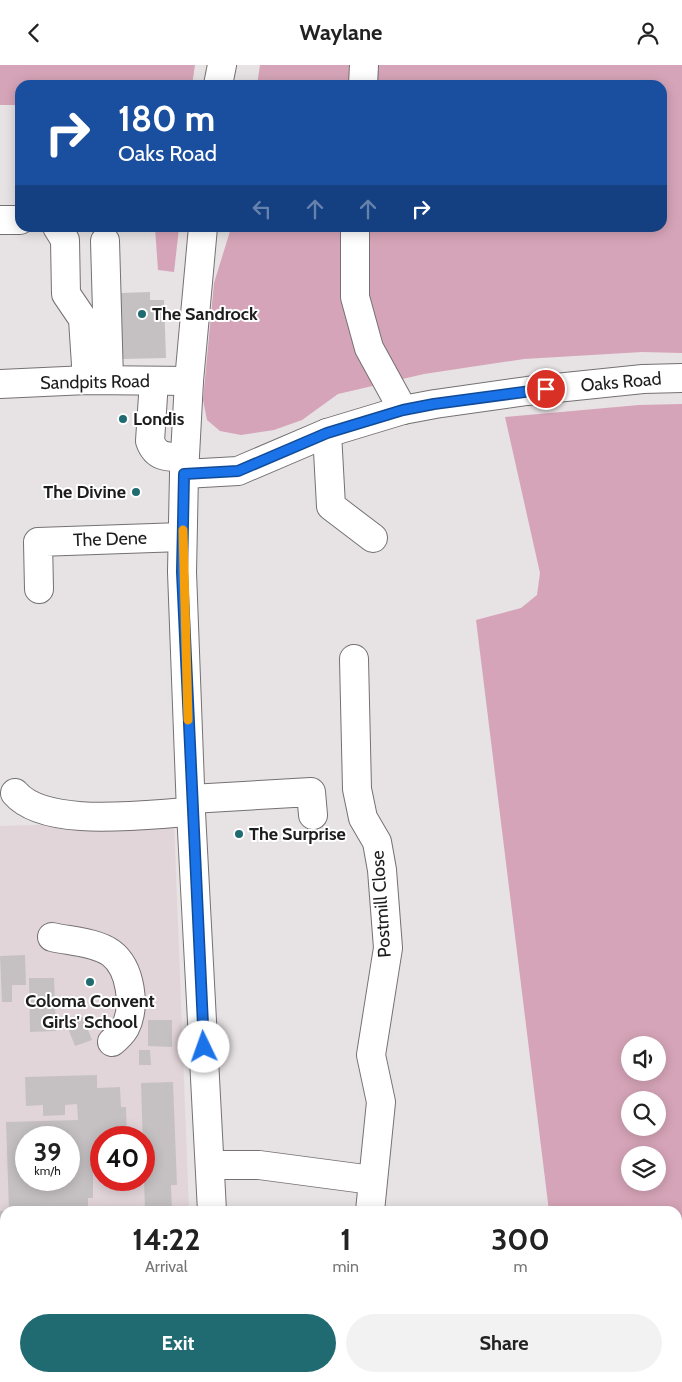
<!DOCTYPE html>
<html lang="en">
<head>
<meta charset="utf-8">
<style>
  :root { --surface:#fff; --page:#f2f2f2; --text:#222; --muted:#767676; --accent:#1f6b71 }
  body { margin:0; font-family:Cabin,sans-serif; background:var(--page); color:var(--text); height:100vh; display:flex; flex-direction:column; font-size:19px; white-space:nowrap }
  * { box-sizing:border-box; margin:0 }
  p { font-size:16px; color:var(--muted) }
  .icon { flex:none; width:28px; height:28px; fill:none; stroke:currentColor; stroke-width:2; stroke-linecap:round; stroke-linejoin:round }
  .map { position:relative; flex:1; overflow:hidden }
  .side { position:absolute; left:0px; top:1141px; width:682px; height:176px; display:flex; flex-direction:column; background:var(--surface); border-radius:15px 15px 0 0; box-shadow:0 2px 12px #0003 }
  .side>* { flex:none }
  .banner { position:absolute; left:15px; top:15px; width:652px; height:152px; border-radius:15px; box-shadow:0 2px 12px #0003; background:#1a4fa0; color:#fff; overflow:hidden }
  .tools { position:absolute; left:621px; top:971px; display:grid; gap:10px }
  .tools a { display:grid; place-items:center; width:45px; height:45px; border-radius:50%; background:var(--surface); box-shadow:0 2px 12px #0003; font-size:25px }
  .speed { position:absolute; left:15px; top:1061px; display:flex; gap:10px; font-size:25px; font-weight:700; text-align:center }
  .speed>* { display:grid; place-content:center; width:65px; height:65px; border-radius:50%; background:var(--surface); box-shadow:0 2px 12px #0003; line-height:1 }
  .speed small { font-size:12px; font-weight:400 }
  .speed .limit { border:8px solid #d22; background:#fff; color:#111 }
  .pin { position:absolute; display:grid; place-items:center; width:42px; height:42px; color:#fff; margin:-21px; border:2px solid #fff; border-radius:50%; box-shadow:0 1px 5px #0007 }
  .me { position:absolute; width:55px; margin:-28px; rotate:357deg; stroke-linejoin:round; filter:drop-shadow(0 0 4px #0008) }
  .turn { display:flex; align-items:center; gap:18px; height:105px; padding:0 20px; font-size:22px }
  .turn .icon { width:65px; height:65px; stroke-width:2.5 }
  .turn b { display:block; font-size:35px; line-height:42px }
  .lanes { display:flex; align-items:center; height:48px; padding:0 20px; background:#0003; justify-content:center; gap:25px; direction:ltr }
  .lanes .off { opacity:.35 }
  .eta { display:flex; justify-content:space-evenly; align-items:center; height:85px; text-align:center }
  .eta b { font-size:30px; font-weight:700; line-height:35px }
  .primary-button { display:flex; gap:10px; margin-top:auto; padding:10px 20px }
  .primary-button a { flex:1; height:58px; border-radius:30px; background:var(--accent); color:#fff; font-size:20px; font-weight:700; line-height:58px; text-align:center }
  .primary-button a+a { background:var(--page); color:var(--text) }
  header { display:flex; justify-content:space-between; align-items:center; height:65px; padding:0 20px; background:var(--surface); font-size:22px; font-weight:700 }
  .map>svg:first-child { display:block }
</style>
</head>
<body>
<header><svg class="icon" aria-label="back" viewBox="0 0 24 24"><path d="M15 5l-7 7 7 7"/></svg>Waylane<svg class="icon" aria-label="person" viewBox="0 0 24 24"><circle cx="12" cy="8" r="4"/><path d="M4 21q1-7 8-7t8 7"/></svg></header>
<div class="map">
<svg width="682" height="1317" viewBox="0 0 682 1317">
  <rect width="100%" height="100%" fill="#e7e2e4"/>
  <path fill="#e2d5d9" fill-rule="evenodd" d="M174 756 189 1146H5V1312H196V1317H0V761ZM26 1072H69V1115H26ZM101 1072H144V1115H101Z"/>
  <g fill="#d6a4b8" fill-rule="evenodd">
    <polygon points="0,0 195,0 192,20 20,20 20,40 0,40"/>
    <polygon points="260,0 682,0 682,288 642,287 524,294 424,309 338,329 302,355 274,365 241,370 220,366 207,355 203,335 214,218 231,163 662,162 662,20 257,20"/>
    <polygon points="155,163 179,163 174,207 158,205"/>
    <path d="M682 339V1317H560L559 1313 678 1312V1146H549L476 555 521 543 537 530 540 508 505 352 639 340ZM630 980H658V1008H630ZM630 1035H658V1062H630ZM630 1090H658V1118H630Z"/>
  </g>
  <g fill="#c5c1c3" fill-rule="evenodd">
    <polygon points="150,227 150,235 164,235 166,293 122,294 120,228"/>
    <polygon points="25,890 26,920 12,920 12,937 2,937 0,891"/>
    <polygon points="29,913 54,913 56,966 30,967"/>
    <polygon points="83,952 92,975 75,981 66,958"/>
    <polygon points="148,955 172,955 172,982 148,981"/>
    <polygon points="139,985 150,985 151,1000 139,1000"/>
    <path d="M97 1010V1023L120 1022 121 1042H126L127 1072H101V1108H98V1102L93 1103V1133H88V1146H9L6 1057 78 1055 77 1039 65 1040V1050L43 1051V1040L26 1041 25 1012ZM26 1072H69V1115H26Z"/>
    <polygon points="173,1017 177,1120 171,1120 172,1146 145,1146 141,1018"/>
    <rect x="0" y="1146" width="5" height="44"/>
  </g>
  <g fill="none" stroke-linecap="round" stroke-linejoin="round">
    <defs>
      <g id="minor">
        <polyline points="218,20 222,0"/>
        <polyline points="363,20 364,0"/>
        <polyline points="0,155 20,155"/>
        <polyline points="57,162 65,175 66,229 83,254 87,315"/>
        <polyline points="203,162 189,316 184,409 182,507 191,747 212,1146"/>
        <polyline points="355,162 355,232 369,283 403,345"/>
        <polyline points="105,176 109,315"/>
        <path d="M154 316 150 376C156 393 168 392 184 392"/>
        <polyline points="0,319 87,315 189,316"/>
        <polyline points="327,368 331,441 373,473"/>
        <polyline points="184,409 238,406 327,368 403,345 435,339 527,326 643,314 682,313"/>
        <polyline points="39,524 38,477 182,472"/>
        <polyline points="354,594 357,724 363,753 377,777 382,805 388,883 371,990 381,1037 370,1146"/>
        <path d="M15 728C46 764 146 749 191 747"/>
        <polyline points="191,734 311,727 313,750"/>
        <path d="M52 872C69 876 96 877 111 888 131 903 136 942 125 963 122 968 117 973 112 977"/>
        <polyline points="210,1100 259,1100 372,1115"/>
        <polyline points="219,1312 219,1317"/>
        <polyline points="326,1312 326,1317"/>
        <polyline points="470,1317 471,1312"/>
      </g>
    </defs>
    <use href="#minor" stroke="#757172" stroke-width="30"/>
    <use href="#minor" stroke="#fff" stroke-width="28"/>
  </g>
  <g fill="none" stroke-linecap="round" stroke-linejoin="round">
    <defs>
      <polyline id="route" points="204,982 182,507 184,409 238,406 327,368 403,345 434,339 546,324"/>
    </defs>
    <use href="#route" stroke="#114b97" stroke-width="12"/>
    <use href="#route" stroke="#1a73e8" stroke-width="9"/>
    <polyline stroke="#f59e0b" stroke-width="9" points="183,465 188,655"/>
  </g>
  <g fill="#1f6b71" stroke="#fff" stroke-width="2">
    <circle cx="142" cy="249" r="5"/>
    <circle cx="123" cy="354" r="5"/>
    <circle cx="136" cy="427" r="5"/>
    <circle cx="239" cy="769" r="5"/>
    <circle cx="90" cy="917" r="5"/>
  </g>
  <g text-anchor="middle" stroke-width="4" stroke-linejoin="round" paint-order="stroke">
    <g font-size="18" font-weight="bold" fill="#1e1d1d" stroke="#fff" text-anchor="start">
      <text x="152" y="255">The Sandrock</text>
      <text x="133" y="360">Londis</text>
      <text x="126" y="433" text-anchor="end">The Divine</text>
      <text x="249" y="775">The Surprise</text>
      <text x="90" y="942" text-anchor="middle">Coloma Convent<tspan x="90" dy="21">Girls' School</tspan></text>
    </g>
    <g font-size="18" fill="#1e1d1d" stroke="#fff">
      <text transform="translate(95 317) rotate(-1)" y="6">Sandpits Road</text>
      <text transform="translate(621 317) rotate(-5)" y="6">Oaks Road</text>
      <text transform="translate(110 474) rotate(-2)" y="6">The Dene</text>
      <text transform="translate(381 839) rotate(-94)" y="6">Postmill Close</text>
    </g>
  </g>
</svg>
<div class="tools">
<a><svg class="icon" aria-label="sound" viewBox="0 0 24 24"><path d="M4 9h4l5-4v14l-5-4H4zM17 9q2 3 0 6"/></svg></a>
<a><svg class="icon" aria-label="search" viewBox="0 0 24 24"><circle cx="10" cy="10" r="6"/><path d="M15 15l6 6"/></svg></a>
<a><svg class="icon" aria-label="layers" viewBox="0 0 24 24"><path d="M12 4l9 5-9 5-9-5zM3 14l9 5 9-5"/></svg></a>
</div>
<div class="speed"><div>39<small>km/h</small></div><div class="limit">40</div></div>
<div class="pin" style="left:546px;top:324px;background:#d93025"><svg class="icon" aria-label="arrive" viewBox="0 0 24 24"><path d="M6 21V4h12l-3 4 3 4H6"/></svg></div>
<svg class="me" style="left:204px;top:982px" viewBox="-20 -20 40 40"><circle r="19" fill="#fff"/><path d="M0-13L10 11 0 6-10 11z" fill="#1a73e8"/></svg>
<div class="banner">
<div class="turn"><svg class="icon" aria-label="right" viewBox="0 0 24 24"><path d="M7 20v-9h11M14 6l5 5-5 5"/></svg><div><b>180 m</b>Oaks Road</div></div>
<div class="lanes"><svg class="icon off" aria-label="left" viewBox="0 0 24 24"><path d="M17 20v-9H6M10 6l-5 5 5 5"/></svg><svg class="icon off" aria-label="ahead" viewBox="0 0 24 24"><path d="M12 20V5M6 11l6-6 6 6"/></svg><svg class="icon off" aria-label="ahead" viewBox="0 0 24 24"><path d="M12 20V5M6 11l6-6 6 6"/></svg><svg class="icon" aria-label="right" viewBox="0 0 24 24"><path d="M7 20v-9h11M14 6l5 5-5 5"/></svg></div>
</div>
<section class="side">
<div class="eta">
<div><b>14:22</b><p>Arrival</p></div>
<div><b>1</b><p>min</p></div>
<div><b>300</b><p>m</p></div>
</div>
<div class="primary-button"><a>Exit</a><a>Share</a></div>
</section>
</div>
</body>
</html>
